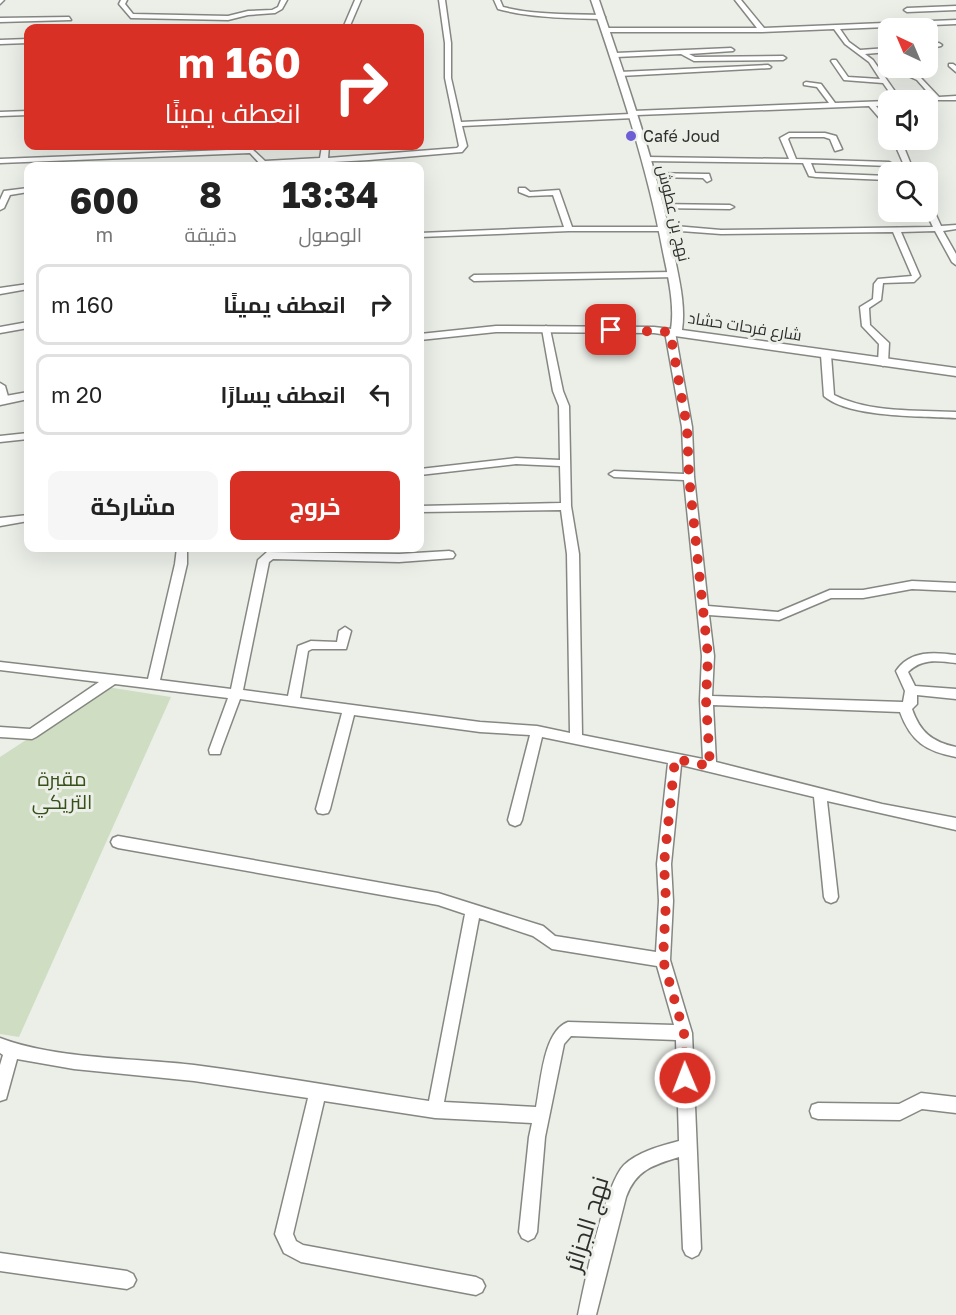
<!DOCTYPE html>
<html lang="ar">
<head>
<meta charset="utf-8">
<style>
  :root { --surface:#fff; --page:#f6f6f6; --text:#222; --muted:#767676; --line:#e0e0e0; --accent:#d93025 }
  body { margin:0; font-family:"Golos Text",Cairo,sans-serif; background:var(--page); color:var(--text); direction:rtl; height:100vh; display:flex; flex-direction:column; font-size:22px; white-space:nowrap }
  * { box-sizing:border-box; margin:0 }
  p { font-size:20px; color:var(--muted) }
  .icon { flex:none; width:33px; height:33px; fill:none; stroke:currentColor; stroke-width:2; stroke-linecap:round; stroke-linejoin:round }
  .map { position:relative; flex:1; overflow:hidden; direction:ltr }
  .drawer { position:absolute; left:24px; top:162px; width:400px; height:390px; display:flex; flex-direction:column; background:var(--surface); border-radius:12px; box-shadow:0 6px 24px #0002; direction:rtl }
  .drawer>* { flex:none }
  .banner { position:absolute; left:24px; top:24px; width:400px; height:126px; border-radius:12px; box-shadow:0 6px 24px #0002; direction:rtl; background:#d93025; color:#fff; overflow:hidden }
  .needle { width:39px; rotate:316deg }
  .fabs { position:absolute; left:878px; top:18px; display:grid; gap:12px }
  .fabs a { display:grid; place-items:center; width:60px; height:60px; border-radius:12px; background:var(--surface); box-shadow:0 6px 24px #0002; font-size:30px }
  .pin { position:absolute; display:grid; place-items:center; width:51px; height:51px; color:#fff; margin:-26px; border-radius:12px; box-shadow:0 3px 9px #0006 }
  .me { position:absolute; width:66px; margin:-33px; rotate:359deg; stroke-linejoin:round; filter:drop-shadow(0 0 4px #0008) }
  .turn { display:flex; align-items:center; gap:21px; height:126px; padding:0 24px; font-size:27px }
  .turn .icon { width:78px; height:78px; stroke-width:2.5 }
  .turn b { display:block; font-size:42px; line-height:51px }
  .eta { display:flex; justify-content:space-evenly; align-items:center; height:102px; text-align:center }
  .eta b { font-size:36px; font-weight:700; line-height:42px }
  .primary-button { display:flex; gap:12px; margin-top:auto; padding:12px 24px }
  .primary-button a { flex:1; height:69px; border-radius:12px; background:var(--accent); color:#fff; font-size:24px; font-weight:700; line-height:69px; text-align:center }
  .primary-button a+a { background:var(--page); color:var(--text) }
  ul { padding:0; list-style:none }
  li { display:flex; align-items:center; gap:18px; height:81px; margin:0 12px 9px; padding:0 12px; border:3px solid var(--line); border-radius:12px }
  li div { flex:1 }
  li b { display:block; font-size:22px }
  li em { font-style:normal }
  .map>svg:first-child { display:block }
</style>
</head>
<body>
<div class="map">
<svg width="956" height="1315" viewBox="0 0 956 1315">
  <rect width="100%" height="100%" fill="#ebefe8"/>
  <polygon fill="#cfdec2" points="107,687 171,697 19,1037 0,1034 0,757"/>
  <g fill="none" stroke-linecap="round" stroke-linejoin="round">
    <defs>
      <g id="minor">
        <polygon points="0,0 4,0 0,4"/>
        <polygon points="121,0 127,0 125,4 133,14 228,16 248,11 272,10 278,7 281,0 287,0 282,9 275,13 248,15 228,20 131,18 119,4"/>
        <polygon points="355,0 361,0 349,28 343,28"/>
        <polygon points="439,0 445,0 451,43 451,78 461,122 630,114 633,111 829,103 817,87 804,85 804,83 806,82 821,84 835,103 888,101 888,105 876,106 888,121 888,128 869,106 637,115 634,118 462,126 467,146 462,152 369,160 262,166 250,153 0,163 0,159 252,149 265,161 320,158 322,146 329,146 328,158 457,148 459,146 445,78 445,43"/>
        <path d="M494 0H500L503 7C534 15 569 14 602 15L605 17 602 19C567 18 532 18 498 9Z"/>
        <polygon points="735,0 741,0 764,28 956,20 956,24 840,29 849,42 860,50 888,48 888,52 865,54 873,60 901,100 895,100 883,83 844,80 831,61 832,60 836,60 848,77 880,79 869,62 845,44 834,29 762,32 606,32 603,30 606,28 757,28"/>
        <polygon points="956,6 956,10 907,12 904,10 907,8"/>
        <polygon points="69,17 71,20 0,22 0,18"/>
        <polygon points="28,39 28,43 0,44 0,40"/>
        <polygon points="939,43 942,45 941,46 927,49 927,45"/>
        <polygon points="731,48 734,50 733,51 689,54 695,57 783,56 786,58 783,60 694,61 681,54 616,57 613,55 616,53"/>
        <polygon points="949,64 953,64 956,66 956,72 949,66"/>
        <polygon points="768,65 771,67 770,68 620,76 617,74 620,72"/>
        <polygon points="906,73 921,78 939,97 956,96 956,100 918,100 921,98 932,97 917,80 906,75"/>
        <polygon points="28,111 28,115 0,116 0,112"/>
        <polygon points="789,133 825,133 836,136 842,149 835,151 830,139 824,137 790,137 788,139 796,159 889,162 893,164 889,166 811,163 815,173 888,176 888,180 816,177 809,176 803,163 646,161 642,159 646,157 789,159 780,138"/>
        <polygon points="893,140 901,140 914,172 907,172"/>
        <polygon points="647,173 706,174 709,174 711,180 707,182 703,178 650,177 647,177"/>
        <polygon points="28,188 28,192 10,195 4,208 0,210 0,200 4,191"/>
        <polygon points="519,188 525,188 530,192 559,190 572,227 659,227 663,225 721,230 933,227 926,212 927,202 931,204 941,226 956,225 956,229 943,231 956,254 956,265 952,262 935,231 901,232 920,276 914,282 883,283 881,300 869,308 870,325 889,343 888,363 883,366 878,363 879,344 862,326 860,307 873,299 874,284 878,279 912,276 893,232 721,234 667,230 664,231 569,231 420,237 420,233 564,227 553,195 529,196 519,192"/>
        <polygon points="655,204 730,205 734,207 730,209 658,208 655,208"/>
        <polygon points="673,272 676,273 676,277 474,281 470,278 474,275"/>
        <polygon points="28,284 28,289 0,294 0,288"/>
        <polygon points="28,322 28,328 0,333 0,327"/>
        <path d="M546 326 550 329 563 391 569 406 571 506 579 554 582 735 703 759 700 700 702 656 684 480 614 477 609 474 614 471 684 474 682 427 665 332 667 330 670 329 675 332 692 427 694 477 708 606 778 612 830 590H863L912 581 956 583V591L912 589 863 598H831L779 620 709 615 714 656 712 696 903 702 905 691 896 671C910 650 934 652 956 655V663C938 661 922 658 908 672L915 686 956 689V699L917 695V704L912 709C920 732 932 742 956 747V757C926 751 911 742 900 712L713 705 716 762 882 804 956 818V830L827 801 838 897 836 901 831 903 826 901 824 897 814 797 681 765 671 864 673 901 670 960 692 1033 701 1249 698 1255 692 1258 686 1255 683 1249 679 1157C653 1165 636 1170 626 1197L596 1315H578C584 1285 605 1184 624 1165 638 1152 660 1146 679 1141L676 1040 571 1036 564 1044 545 1137 537 1232 534 1238 528 1241 522 1238 519 1232 529 1137 532 1123 435 1118 324 1101 293 1234 296 1241 303 1245 476 1277 482 1280 485 1286 482 1292 476 1295 301 1262 284 1253 275 1234 308 1098 194 1081 74 1069 17 1059 6 1099 0 1101V1065L3 1055 0 1053V1038C55 1059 134 1058 194 1065 272 1075 350 1089 429 1101L465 914 438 905 118 848 113 846 111 842 113 838 118 836 438 893 543 926 555 936 656 952 659 901 657 864 668 763 542 737 522 820 520 824 515 826 510 824 508 820 530 735 480 732 354 715 330 809 328 813 323 814 318 813 316 809 342 713 240 699 221 750 220 754H210L209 750 228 698 115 684 36 737 32 739 0 737V727L30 729 99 682 0 670V662L148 679 175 564 177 548H187V564L160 680 231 689 258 560 267 552 399 554 449 551 453 552 455 555 453 558 399 562 273 559 269 562 243 690 288 696 298 646 311 641 337 642 339 631 345 627 351 631 346 649H312L308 651 300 698 480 722 537 726 570 733 567 554 561 510 420 512V506L561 503 560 466 516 464 420 475V469L516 458 560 460 559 406 553 391 542 329ZM479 918 533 936 552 949 657 966 674 1025 568 1022C543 1031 541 1083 536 1107L444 1102Z"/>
        <path d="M826 352 831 355 834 395C870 413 916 410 956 412V418C923 416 849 418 824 396L821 355Z"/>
        <polygon points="0,383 5,386 9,400 7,402 0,401"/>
        <polygon points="28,433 28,439 0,442 0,436"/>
        <polygon points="28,515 28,521 0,526 0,518"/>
        <polygon points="921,1093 956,1097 956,1113 922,1109 900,1120 818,1119 812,1117 810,1111 812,1105 818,1103 899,1104"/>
        <polygon points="0,1253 127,1271 133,1274 136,1280 133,1286 127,1289 0,1271"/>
      </g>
      <g id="tertiary">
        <path d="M591 0H599C627 82 656 164 673 249 678 275 686 304 682 330L956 368V376L654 333 496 332 420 340V334L496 326 654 327 671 329C675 305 668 276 663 252 647 165 619 83 591 0Z"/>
        <polygon points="28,392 28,399 0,405 0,397"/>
      </g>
    </defs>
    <use href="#minor" stroke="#858882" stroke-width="3"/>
    <use href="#tertiary" stroke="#858882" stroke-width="3"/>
    <use href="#minor" fill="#fff" fill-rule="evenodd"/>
    <use href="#tertiary" fill="#fff" fill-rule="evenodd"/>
  </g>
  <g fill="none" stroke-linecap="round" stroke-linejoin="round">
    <polyline stroke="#d93025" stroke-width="10" stroke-dasharray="0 18" points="611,330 670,332 687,427 689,477 708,656 706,700 710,766 675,759 664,864 666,901 663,960 684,1033 685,1078"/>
  </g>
  <circle fill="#6d5dd7" stroke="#ebefe8" stroke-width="2" cx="631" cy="136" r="6"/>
  <g text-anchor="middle" stroke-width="6" stroke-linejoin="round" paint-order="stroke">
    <g font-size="16" fill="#2d2f2c" stroke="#ebefe8" text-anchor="start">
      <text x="643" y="142">Café Joud</text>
    </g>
    <g font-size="16" fill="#2d2f2c" stroke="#ebefe8">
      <text transform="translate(674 213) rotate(77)" y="6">نهج بن عطوش</text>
      <text transform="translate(745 326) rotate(9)" y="6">شارع فرحات حشاد</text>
    </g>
    <g font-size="20" fill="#38511a" stroke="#ebefe8">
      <text x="62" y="786">مقبرة<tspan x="62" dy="23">التريكي</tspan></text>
    </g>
    <g font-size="24" fill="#2d2f2c" stroke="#ebefe8">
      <text transform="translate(587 1224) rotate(-73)" y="8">نهج الجزائر</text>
    </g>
  </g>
</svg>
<div class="fabs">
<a><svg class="needle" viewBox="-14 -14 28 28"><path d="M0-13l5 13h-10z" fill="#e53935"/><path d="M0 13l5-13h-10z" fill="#767676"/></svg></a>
<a><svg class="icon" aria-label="sound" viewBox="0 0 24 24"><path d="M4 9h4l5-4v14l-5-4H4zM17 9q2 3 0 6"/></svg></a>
<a><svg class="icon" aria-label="search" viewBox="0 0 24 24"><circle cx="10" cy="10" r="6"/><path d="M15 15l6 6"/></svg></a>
</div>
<div class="pin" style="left:611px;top:330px;background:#d93025"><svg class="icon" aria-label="arrive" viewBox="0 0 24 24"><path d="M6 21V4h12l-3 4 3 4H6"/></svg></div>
<svg class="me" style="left:685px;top:1078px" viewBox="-20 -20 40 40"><circle r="17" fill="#d93025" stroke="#fff" stroke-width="3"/><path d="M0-11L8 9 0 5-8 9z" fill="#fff"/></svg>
<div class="banner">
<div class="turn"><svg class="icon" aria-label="right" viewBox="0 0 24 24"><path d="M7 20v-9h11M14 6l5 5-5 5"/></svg><div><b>160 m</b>انعطف يمينًا</div></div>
</div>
<section class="drawer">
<div class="eta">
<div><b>13:34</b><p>الوصول</p></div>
<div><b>8</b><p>دقيقة</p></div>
<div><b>600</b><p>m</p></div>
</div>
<ul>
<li><svg class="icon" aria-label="right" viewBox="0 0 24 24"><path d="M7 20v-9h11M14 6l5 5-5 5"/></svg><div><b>انعطف يمينًا</b></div><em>160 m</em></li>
<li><svg class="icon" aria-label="left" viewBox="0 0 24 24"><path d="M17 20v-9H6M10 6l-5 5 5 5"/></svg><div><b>انعطف يسارًا</b></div><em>20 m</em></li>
</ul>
<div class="primary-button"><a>خروج</a><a>مشاركة</a></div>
</section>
</div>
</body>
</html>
